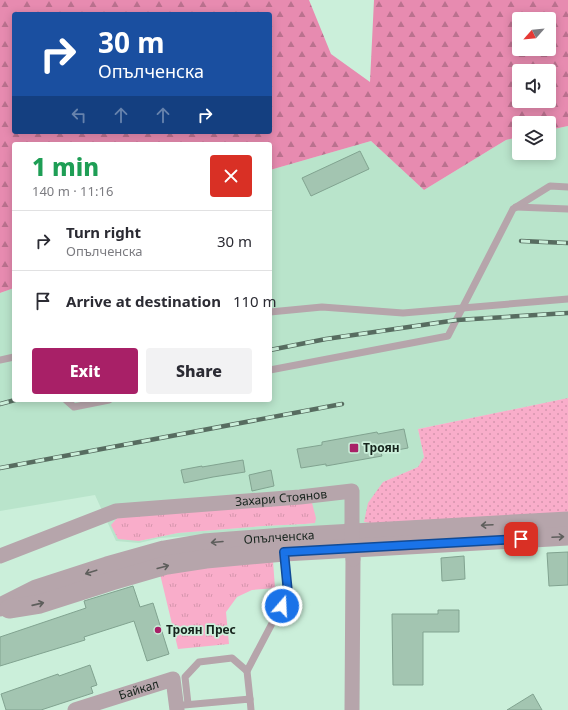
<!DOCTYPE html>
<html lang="en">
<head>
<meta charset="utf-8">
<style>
  :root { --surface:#fff; --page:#f2f2f3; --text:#2b2b33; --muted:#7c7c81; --line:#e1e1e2; --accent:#a82067 }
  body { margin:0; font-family:"Noto Sans",sans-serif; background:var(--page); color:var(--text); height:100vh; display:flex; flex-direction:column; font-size:15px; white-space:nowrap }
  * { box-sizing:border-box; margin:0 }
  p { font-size:13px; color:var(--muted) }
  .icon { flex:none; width:22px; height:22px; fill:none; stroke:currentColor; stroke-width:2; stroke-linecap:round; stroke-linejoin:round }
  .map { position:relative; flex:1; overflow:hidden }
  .side { position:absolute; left:12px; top:142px; width:260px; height:260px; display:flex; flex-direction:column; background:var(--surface); border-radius:4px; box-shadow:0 2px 10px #0003 }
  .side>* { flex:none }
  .banner { position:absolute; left:12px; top:12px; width:260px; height:122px; border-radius:4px; box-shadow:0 2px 10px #0003; background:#1a4fa0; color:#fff; overflow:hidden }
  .needle { width:26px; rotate:243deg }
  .controls { position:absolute; left:512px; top:12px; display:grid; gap:8px }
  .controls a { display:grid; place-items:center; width:44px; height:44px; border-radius:4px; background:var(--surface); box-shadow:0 2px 10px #0003; font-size:20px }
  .pin { position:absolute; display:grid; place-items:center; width:34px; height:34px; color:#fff; margin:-17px; border-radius:8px; box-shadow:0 2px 6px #0006 }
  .me { position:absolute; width:44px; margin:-22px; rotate:19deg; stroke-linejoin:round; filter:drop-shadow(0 0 3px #0008) }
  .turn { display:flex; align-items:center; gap:14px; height:84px; padding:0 20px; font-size:18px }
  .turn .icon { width:52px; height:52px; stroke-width:2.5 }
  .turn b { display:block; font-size:28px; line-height:34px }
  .lanes { display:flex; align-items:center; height:38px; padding:0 20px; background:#0003; justify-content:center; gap:20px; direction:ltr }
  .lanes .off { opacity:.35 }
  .round { display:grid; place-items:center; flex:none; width:42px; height:42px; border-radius:4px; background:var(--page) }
  .summary { display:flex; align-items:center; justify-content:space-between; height:68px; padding:0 20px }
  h1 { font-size:24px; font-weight:800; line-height:30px; color:#1e9e55 }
  .cta { display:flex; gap:8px; margin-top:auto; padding:8px 20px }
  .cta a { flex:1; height:46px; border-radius:4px; background:var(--accent); color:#fff; font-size:16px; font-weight:800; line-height:46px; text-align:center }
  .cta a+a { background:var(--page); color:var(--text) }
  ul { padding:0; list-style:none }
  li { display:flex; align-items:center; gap:12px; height:60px; padding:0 20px; border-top:1px solid var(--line) }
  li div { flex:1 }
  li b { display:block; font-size:15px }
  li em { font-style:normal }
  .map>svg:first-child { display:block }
</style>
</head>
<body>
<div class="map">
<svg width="568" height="710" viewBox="0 0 568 710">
  <defs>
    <pattern id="grass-tufts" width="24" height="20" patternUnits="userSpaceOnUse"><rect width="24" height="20" fill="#f9adca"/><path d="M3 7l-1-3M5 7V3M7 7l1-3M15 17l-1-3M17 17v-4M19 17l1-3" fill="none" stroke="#d595ad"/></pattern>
    <pattern id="forest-firs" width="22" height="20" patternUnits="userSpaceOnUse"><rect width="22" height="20" fill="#e78bb0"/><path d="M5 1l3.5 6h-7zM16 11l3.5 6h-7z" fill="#ba718e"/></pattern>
    <pattern id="park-dots" width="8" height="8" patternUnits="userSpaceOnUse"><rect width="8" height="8" fill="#f9adca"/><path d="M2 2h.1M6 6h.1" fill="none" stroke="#d595ad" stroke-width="1.8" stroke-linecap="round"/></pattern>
  </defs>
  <rect width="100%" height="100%" fill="#cbefda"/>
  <path fill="#b9e4cb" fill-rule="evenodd" d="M568 126V398L418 429 424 457 418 467 383 482 364 521 384 525H352L160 538 139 543 116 541 95 495 0 511V293L14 288V400H270V170L371 141 424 190 506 140 519 137V153H549V130ZM119 516 314 523 305 524 264 526 178 533 139 541Z"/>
  <g fill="url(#grass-tufts)">
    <polygon points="312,503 316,518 315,523 305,524 264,526 178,533 139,541 118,539 111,525 119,516 164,510"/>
    <polygon points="273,561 275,588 252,590 237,597 226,612 229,644 178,649 160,574 204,567"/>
  </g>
  <path fill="url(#forest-firs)" fill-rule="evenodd" d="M0 0H309L331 54 370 82 374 0H568V126L549 130V123H519V137L506 140 424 190 371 141 270 170V144H14V288L0 293ZM14 14H270V132H14ZM519 19H549V49H519ZM519 71H549V101H519Z"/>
  <polygon fill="url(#park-dots)" points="568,398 568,512 384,525 364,522 368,503 383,482 418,467 424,457 418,429"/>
  <g fill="#a3c5b1" stroke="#81a390">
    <polygon points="360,151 369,169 311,196 302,178"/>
    <polygon points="404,429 408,448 381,453 382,456 326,466 326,464 301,468 297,449 322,445 322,442 377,432 378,434"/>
    <polygon points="243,460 245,472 213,477 184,483 181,470 202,466 202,467"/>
    <polygon points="271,470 274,486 252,491 249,475"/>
    <polygon points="568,552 568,585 549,586 547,553"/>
    <polygon points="464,556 465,579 442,581 441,558"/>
    <polygon points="133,586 140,607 153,603 169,654 147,661 134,621 84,637 85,640 0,666 0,637 86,608 84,601"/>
    <polygon points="438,610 459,610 459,632 423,632 423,685 393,685 392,614 438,614"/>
    <polygon points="90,665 97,685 91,687 93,693 41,710 6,710 1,694 58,674 59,676"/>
    <polygon points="533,694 542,710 507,710"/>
  </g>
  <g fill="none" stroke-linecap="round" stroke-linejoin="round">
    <g stroke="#b6a5ab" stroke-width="7">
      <polyline points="516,207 568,209"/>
      <polyline points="270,312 322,307 403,313 568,299"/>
      <polyline points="0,360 14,357"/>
      <polyline points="270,370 448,336 513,209 550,186 568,187"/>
      <polyline points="66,400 74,407 109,400"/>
      <polyline points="250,699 247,671 288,593 284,553"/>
      <polyline points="188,704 185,677 199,662 232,658 247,671"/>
      <polyline points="184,705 250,699 251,710"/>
    </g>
    <g stroke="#b6a5ab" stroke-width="15">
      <path id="s1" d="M0 556 116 511 300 497 352 491V525"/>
      <path id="s2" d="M75 710 173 679 177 710"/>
      <polyline points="352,710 353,559"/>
    </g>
    <g stroke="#b6a5ab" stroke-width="19">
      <path id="s3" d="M0 607 36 589 107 566 164 550 204 543 283 537 568 521"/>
      <polyline points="9,609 40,604 112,581 167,565 206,559 284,552 568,536"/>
    </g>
    <defs>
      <g id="rail">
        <polyline points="521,241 568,243"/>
        <polyline points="270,350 326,339 457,320 568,313"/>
        <polyline points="0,404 15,400"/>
        <polyline points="0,468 342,404"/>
      </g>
    </defs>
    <use href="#rail" stroke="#576c60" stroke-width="4.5"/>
    <use href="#rail" stroke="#cbefda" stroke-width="3" stroke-dasharray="9" stroke-linecap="butt"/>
    <polyline stroke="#b6a5ab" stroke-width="15" points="352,525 353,559"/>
  </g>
  <defs><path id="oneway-shaft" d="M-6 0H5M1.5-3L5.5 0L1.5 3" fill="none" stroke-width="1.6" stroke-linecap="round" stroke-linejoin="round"/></defs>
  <g stroke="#5e5e5c">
    <use href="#oneway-shaft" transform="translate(487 525) rotate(177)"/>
    <use href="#oneway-shaft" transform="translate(558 537) rotate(-3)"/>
    <use href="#oneway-shaft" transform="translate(217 542) rotate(175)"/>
    <use href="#oneway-shaft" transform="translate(163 567) rotate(-15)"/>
    <use href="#oneway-shaft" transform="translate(91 572) rotate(162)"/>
    <use href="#oneway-shaft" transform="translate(38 604) rotate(-13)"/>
  </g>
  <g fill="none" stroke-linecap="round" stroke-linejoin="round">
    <defs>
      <polyline id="route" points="282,606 288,593 284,552 521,539"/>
    </defs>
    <use href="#route" stroke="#114b97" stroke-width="10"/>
    <use href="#route" stroke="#1a73e8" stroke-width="7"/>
  </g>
  <g fill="#a82067" stroke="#cbefda" stroke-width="1.5">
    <rect x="349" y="443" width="10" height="10" rx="2"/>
    <circle cx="158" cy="630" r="4"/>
  </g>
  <g text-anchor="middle" stroke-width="3.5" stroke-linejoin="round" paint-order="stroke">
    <g font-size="12" font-weight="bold" fill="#16231c" stroke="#cbefda" text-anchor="start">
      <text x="363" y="452">Троян</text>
      <text x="166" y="634">Троян Прес</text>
    </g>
    <g font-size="12" fill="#16231c" stroke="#cbefda">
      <text dy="4" stroke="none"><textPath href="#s1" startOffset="290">Захари Стоянов</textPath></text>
      <text dy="4" stroke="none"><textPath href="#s3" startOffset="290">Опълченска</textPath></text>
      <text dy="4" stroke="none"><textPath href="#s2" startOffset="67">Байкал</textPath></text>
    </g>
  </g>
</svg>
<div class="controls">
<a><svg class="needle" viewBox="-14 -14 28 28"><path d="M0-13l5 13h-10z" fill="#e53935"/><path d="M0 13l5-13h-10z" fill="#7c7c81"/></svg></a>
<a><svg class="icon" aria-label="sound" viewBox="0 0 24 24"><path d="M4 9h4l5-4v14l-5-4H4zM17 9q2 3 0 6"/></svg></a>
<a><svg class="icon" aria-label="layers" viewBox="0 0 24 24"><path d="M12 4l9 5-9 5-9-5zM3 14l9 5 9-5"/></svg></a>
</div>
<div class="pin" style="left:521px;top:539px;background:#d93025"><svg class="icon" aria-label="arrive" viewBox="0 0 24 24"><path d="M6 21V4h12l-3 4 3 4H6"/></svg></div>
<svg class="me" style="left:282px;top:606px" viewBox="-20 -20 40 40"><circle r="17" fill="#1a73e8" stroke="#fff" stroke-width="3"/><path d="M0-11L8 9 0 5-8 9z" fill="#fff"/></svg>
<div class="banner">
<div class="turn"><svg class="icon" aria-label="right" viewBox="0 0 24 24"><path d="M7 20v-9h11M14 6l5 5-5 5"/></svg><div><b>30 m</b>Опълченска</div></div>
<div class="lanes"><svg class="icon off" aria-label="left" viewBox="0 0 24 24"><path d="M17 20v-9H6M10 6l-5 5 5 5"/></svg><svg class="icon off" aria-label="ahead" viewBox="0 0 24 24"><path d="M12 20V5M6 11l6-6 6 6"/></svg><svg class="icon off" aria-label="ahead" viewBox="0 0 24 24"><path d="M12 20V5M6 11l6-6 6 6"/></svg><svg class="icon" aria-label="right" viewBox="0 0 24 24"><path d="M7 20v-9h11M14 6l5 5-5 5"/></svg></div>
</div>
<section class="side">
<div class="summary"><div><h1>1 min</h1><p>140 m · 11:16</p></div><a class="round" style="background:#d93025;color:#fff"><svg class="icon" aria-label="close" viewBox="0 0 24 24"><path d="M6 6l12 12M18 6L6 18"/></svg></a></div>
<ul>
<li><svg class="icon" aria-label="right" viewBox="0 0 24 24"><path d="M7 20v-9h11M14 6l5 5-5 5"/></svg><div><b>Turn right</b><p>Опълченска</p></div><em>30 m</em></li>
<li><svg class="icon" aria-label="arrive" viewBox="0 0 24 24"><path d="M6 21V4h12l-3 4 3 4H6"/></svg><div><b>Arrive at destination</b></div><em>110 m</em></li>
</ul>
<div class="cta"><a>Exit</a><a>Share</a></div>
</section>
</div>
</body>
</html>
